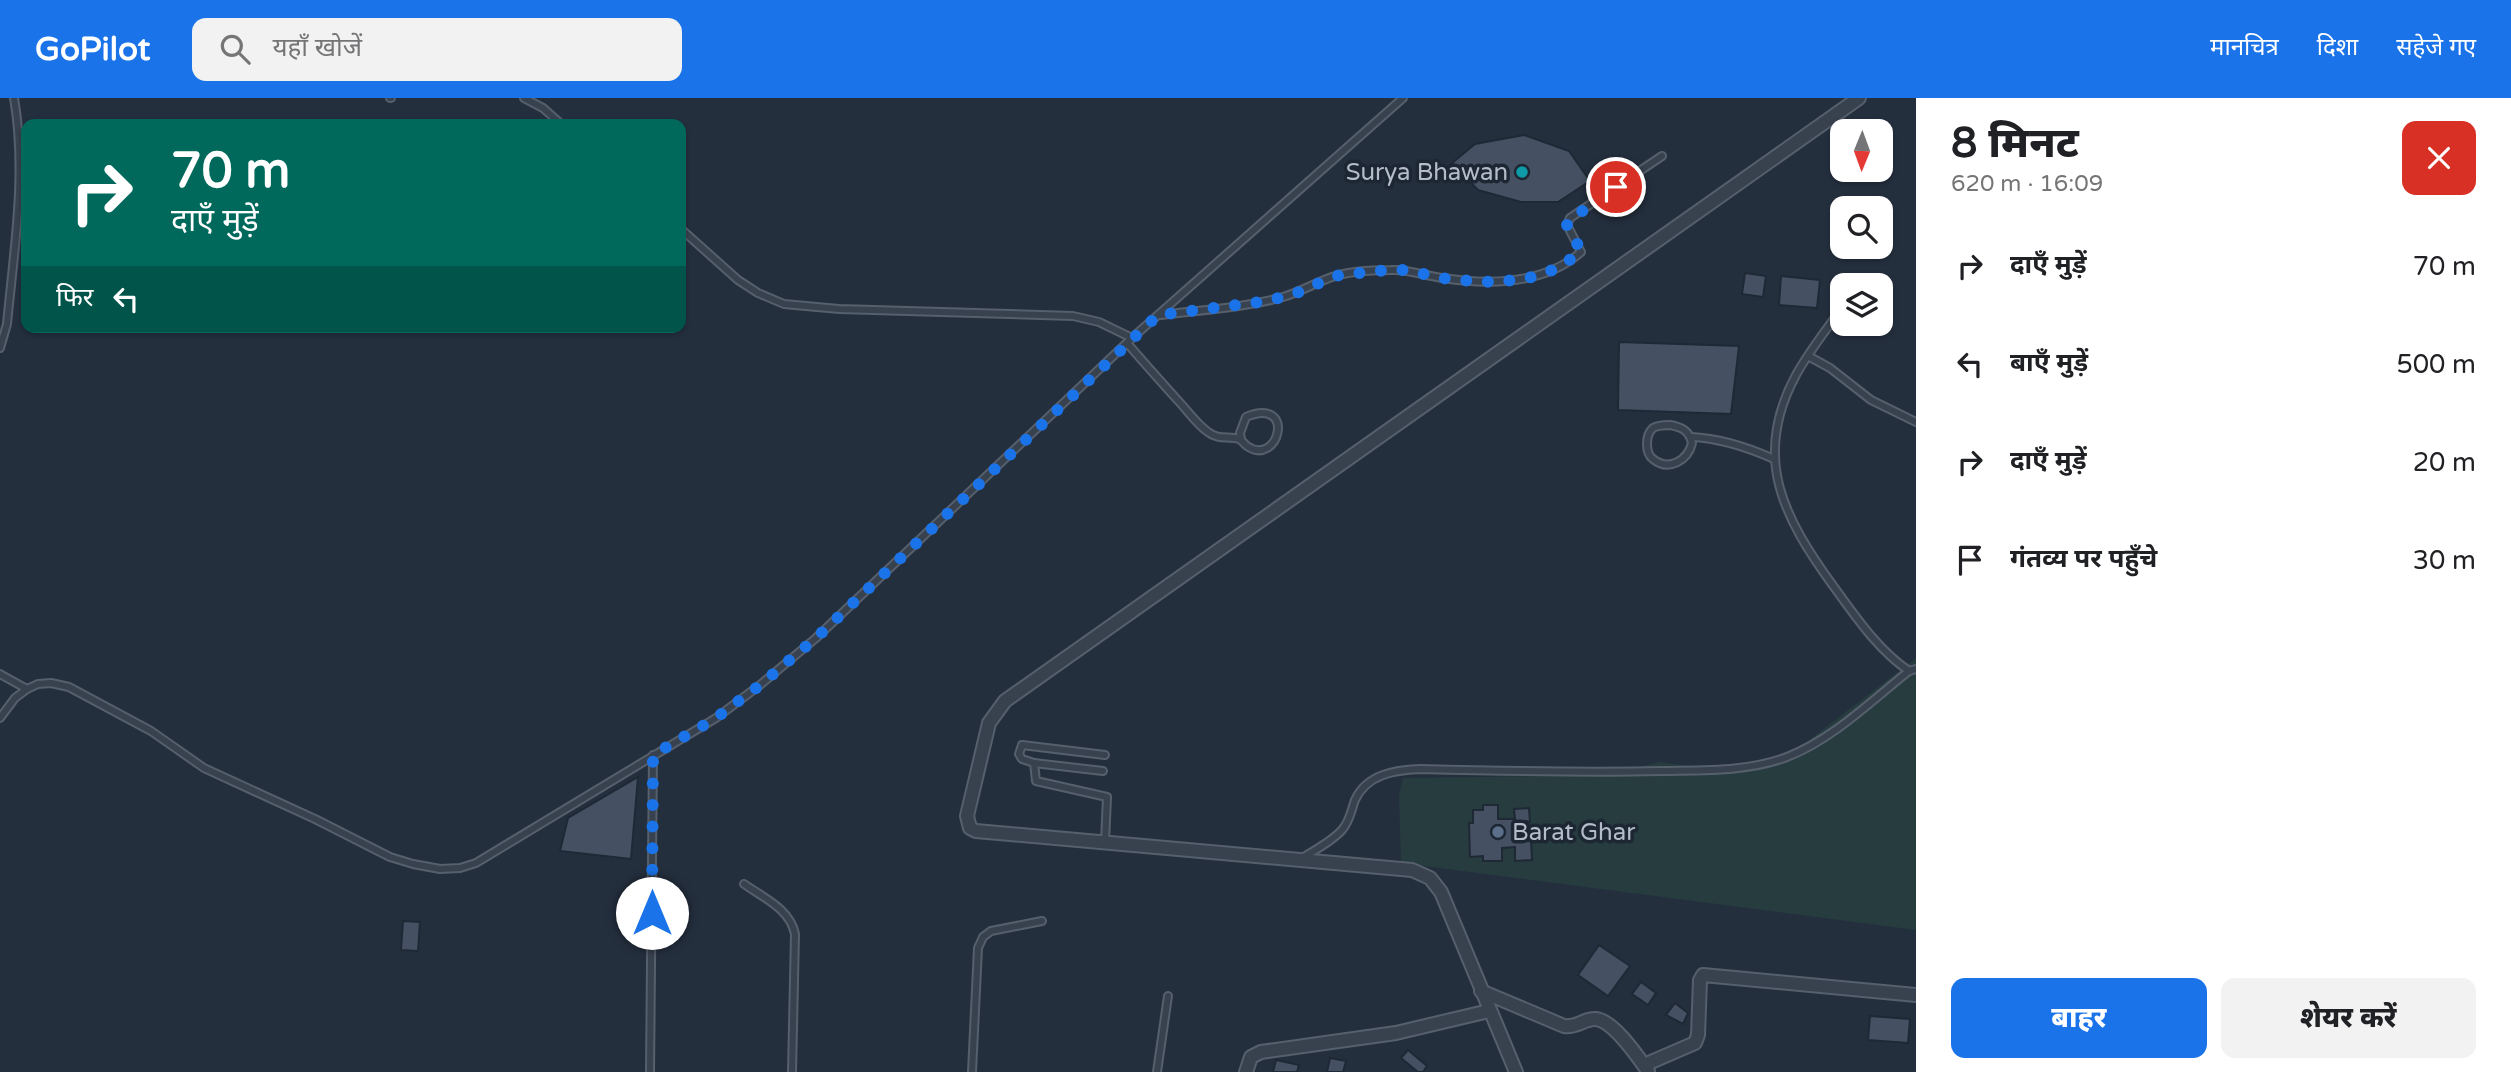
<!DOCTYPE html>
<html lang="hi">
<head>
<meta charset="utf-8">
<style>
  :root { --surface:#fff; --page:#f2f2f2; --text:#202124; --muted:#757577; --accent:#1a73e8 }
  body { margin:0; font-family:"Varela Round","Noto Sans Devanagari",sans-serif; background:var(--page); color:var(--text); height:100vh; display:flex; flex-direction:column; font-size:26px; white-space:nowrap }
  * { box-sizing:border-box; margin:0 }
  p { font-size:23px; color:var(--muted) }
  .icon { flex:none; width:38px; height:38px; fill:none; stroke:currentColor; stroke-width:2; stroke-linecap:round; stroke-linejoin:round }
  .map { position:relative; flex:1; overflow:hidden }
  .sheet { display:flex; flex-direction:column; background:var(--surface); width:595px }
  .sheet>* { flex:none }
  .top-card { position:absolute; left:21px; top:21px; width:665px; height:214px; border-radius:14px; box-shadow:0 2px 5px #0004; background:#00695c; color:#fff; overflow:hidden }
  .needle { width:46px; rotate:181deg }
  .fabs { position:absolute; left:1830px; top:21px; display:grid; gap:14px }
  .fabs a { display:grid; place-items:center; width:63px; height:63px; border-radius:14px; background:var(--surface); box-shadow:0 2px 5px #0004; font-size:35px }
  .pin { position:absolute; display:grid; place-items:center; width:60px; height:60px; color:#fff; margin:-30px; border:4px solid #fff; border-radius:50%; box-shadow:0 2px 7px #0007 }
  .me { position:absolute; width:77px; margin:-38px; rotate:0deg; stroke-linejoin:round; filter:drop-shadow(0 0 5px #0008) }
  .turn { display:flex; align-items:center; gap:24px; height:147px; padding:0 35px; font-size:32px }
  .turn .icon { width:91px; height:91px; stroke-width:2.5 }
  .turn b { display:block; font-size:49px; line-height:60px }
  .then { display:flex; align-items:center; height:66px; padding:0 35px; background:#0003; gap:14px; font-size:26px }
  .round { display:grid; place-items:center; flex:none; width:74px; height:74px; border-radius:14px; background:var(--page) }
  .summary { display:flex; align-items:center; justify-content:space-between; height:119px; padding:0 35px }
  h1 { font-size:42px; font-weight:800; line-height:52px }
  .button { display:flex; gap:14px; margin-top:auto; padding:14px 35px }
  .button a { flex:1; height:80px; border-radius:14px; background:var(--accent); color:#fff; font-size:28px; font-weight:800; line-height:80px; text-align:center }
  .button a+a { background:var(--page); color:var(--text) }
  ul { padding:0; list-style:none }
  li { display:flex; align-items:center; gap:21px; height:98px; padding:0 35px }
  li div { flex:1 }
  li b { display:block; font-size:26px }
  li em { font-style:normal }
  header { display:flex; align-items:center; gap:42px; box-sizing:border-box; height:98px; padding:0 35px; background:var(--accent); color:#fff }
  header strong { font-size:33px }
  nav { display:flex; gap:38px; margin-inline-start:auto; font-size:24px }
  .search { width:490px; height:63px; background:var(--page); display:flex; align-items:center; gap:18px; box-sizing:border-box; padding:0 24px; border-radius:14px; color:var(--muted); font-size:26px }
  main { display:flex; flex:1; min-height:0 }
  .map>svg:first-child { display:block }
</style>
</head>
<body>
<header>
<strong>GoPilot</strong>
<div class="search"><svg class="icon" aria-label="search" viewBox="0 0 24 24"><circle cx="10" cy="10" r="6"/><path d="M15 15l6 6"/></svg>यहाँ खोजें</div>
<nav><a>मानचित्र</a><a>दिशा</a><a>सहेजे गए</a></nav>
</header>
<main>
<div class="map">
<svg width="1916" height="974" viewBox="0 0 1916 974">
  <rect width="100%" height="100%" fill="#242f3e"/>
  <polygon fill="#263c3f" points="1916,560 1916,832 1401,765 1399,697 1403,680 1610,677 1659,664 1741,675 1795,653"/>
  <g fill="#455162" stroke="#1f2835" stroke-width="2">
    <polygon points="1524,37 1569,53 1590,83 1558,104 1521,104 1478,92 1452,65 1475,46"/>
    <polygon points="1745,175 1766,178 1763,199 1742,196"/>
    <polygon points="1781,178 1820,182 1817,210 1779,207"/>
    <polygon points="1619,244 1739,248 1731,316 1618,312"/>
    <polygon points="638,679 631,761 560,753 568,720"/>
    <polygon points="1483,707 1498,707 1498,721 1515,721 1514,711 1529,710 1530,724 1526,723 1526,743 1531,743 1532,762 1515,763 1515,749 1502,750 1502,763 1483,763 1483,758 1470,759 1469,725 1473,725 1473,712 1483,712"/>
    <polygon points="403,823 420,824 418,853 401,852"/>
    <polygon points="1599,847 1630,868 1608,898 1578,877"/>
    <polygon points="1641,884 1656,895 1648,907 1632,896"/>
    <polygon points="1675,905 1688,915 1683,926 1666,917"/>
    <polygon points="1870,918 1910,921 1908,945 1868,942"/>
    <polygon points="1408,952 1427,968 1423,974 1418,974 1401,960"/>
    <polygon points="1330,960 1346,963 1343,974 1327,974"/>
    <polygon points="1276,962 1299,967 1297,974 1273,974"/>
  </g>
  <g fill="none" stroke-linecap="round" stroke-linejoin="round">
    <defs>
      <g id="lane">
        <polyline points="390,0 391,0"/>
        <polyline points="524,0 543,10 561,26"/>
        <polyline points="681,131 738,182 758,195 784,206 839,211 1073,218 1099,224 1132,240"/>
        <path d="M1838 215C1824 235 1808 255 1796 277 1751 360 1784 420 1834 489 1856 519 1878 552 1909 573"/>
        <path d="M1161 217C1201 212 1243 210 1283 199 1300 194 1315 185 1332 179 1350 173 1372 172 1391 172 1409 171 1425 178 1443 180 1489 187 1544 187 1581 154L1567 127 1570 120 1662 58"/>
        <path d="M1127 245C1145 266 1163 286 1182 307 1190 316 1198 327 1208 334 1218 342 1228 338 1239 341 1243 343 1243 345 1247 348 1279 370 1297 298 1246 319L1240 335 1241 341"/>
        <path d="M0 250 7 226C14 151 27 75 14 0"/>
        <polyline points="1808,258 1830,270 1871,302 1916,324"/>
        <path d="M1670 327C1681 329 1689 332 1692 345 1688 362 1669 374 1653 361 1645 355 1645 337 1653 330 1658 327 1664 327 1670 327Z"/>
        <path d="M1691 339C1719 340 1747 349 1774 361"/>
        <polyline points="0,576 27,591"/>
        <polyline points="0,620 15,600 27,591 38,586 51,585 69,589 151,633 204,670 315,721 390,759 413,766 440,771 460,770 476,765 716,620 760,587 816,540 1132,240 1403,0"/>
        <polyline points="1034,665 1103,673"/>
        <polyline points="1105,744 1107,699 1036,683 1034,665 1022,661 1019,656 1022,647 1105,657"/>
        <path d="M1302 760C1315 752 1331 744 1342 732 1350 723 1351 713 1355 702 1367 676 1395 672 1420 671 1500 673 1580 675 1661 673 1703 672 1747 674 1787 659 1833 641 1871 603 1909 573L1916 571"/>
        <path d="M744 786C764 800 790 811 795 836L792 974"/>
        <polyline points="650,974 653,657"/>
        <polyline points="972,974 978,850 983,839 991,833 1042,823"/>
        <polyline points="1157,974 1168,898"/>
      </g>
      <g id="street">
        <path d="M1481 893 1564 928C1578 930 1584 920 1596 921 1614 923 1638 959 1648 973"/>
        <polyline points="1644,967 1695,945 1698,937 1700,882 1703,877 1916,897"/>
        <polyline points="1246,974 1251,959 1261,954 1396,935 1489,913"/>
        <polyline points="1516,974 1441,794 1430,780 1412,772 976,733 970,730 967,718 989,625 1005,603 1859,0"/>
      </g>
    </defs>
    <use href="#lane" stroke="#565f6c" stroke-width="10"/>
    <use href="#street" stroke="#565f6c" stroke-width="16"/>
    <use href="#lane" stroke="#38414e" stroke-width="6"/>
    <use href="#street" stroke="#38414e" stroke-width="12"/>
  </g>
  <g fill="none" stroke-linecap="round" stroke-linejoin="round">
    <polyline stroke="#1a73e8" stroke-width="12" stroke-dasharray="0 21.6" points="652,815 653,657 716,620 760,587 816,540 1158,217 1268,203 1299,194 1335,178 1375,173 1406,172 1441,180 1471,183 1497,184 1528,180 1553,172 1579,156 1580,151 1567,127 1568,123 1616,89"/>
  </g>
  <circle fill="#0f9aa8" stroke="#1d2633" stroke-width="2.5" cx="1522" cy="74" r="7"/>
  <circle fill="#5c6f8a" stroke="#1d2633" stroke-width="2.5" cx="1498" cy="734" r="7"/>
  <g text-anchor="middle" stroke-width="7" stroke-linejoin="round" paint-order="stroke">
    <g font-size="24" fill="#b4bcc9" stroke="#1d2633" text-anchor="end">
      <text x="1508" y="82">Surya Bhawan</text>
      <text x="1512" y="742" text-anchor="start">Barat Ghar</text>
    </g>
  </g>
</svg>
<div class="fabs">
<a><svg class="needle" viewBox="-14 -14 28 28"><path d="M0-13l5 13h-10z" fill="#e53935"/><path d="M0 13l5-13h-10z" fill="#757577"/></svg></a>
<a><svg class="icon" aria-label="search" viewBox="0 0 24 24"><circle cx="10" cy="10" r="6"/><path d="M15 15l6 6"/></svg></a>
<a><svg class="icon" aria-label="layers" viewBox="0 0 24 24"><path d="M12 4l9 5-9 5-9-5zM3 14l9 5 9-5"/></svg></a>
</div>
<div class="pin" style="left:1616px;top:89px;background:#d93025"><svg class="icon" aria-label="arrive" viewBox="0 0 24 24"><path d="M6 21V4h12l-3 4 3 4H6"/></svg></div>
<svg class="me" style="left:652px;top:815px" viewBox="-20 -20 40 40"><circle r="19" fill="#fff"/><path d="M0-13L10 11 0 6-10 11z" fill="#1a73e8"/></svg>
<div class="top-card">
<div class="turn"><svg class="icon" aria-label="right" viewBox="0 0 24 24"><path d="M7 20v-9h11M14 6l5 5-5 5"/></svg><div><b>70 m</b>दाएँ मुड़ें</div></div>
<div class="then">फिर<svg class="icon" aria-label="left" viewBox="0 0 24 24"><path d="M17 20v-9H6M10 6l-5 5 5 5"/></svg></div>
</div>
</div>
<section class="sheet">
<div class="summary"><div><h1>8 मिनट</h1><p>620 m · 16:09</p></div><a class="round" style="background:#d93025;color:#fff"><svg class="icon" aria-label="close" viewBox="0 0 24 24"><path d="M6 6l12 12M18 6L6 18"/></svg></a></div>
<ul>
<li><svg class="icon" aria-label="right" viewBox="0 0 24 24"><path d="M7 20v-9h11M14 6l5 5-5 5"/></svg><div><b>दाएँ मुड़ें</b></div><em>70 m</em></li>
<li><svg class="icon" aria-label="left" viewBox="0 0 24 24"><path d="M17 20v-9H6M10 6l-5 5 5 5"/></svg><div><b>बाएँ मुड़ें</b></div><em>500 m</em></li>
<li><svg class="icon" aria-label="right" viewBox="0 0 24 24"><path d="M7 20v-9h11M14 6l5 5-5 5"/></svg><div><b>दाएँ मुड़ें</b></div><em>20 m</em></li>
<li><svg class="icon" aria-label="arrive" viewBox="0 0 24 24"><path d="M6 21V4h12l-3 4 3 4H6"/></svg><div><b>गंतव्य पर पहुँचे</b></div><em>30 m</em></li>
</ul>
<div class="button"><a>बाहर</a><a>शेयर करें</a></div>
</section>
</main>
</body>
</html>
